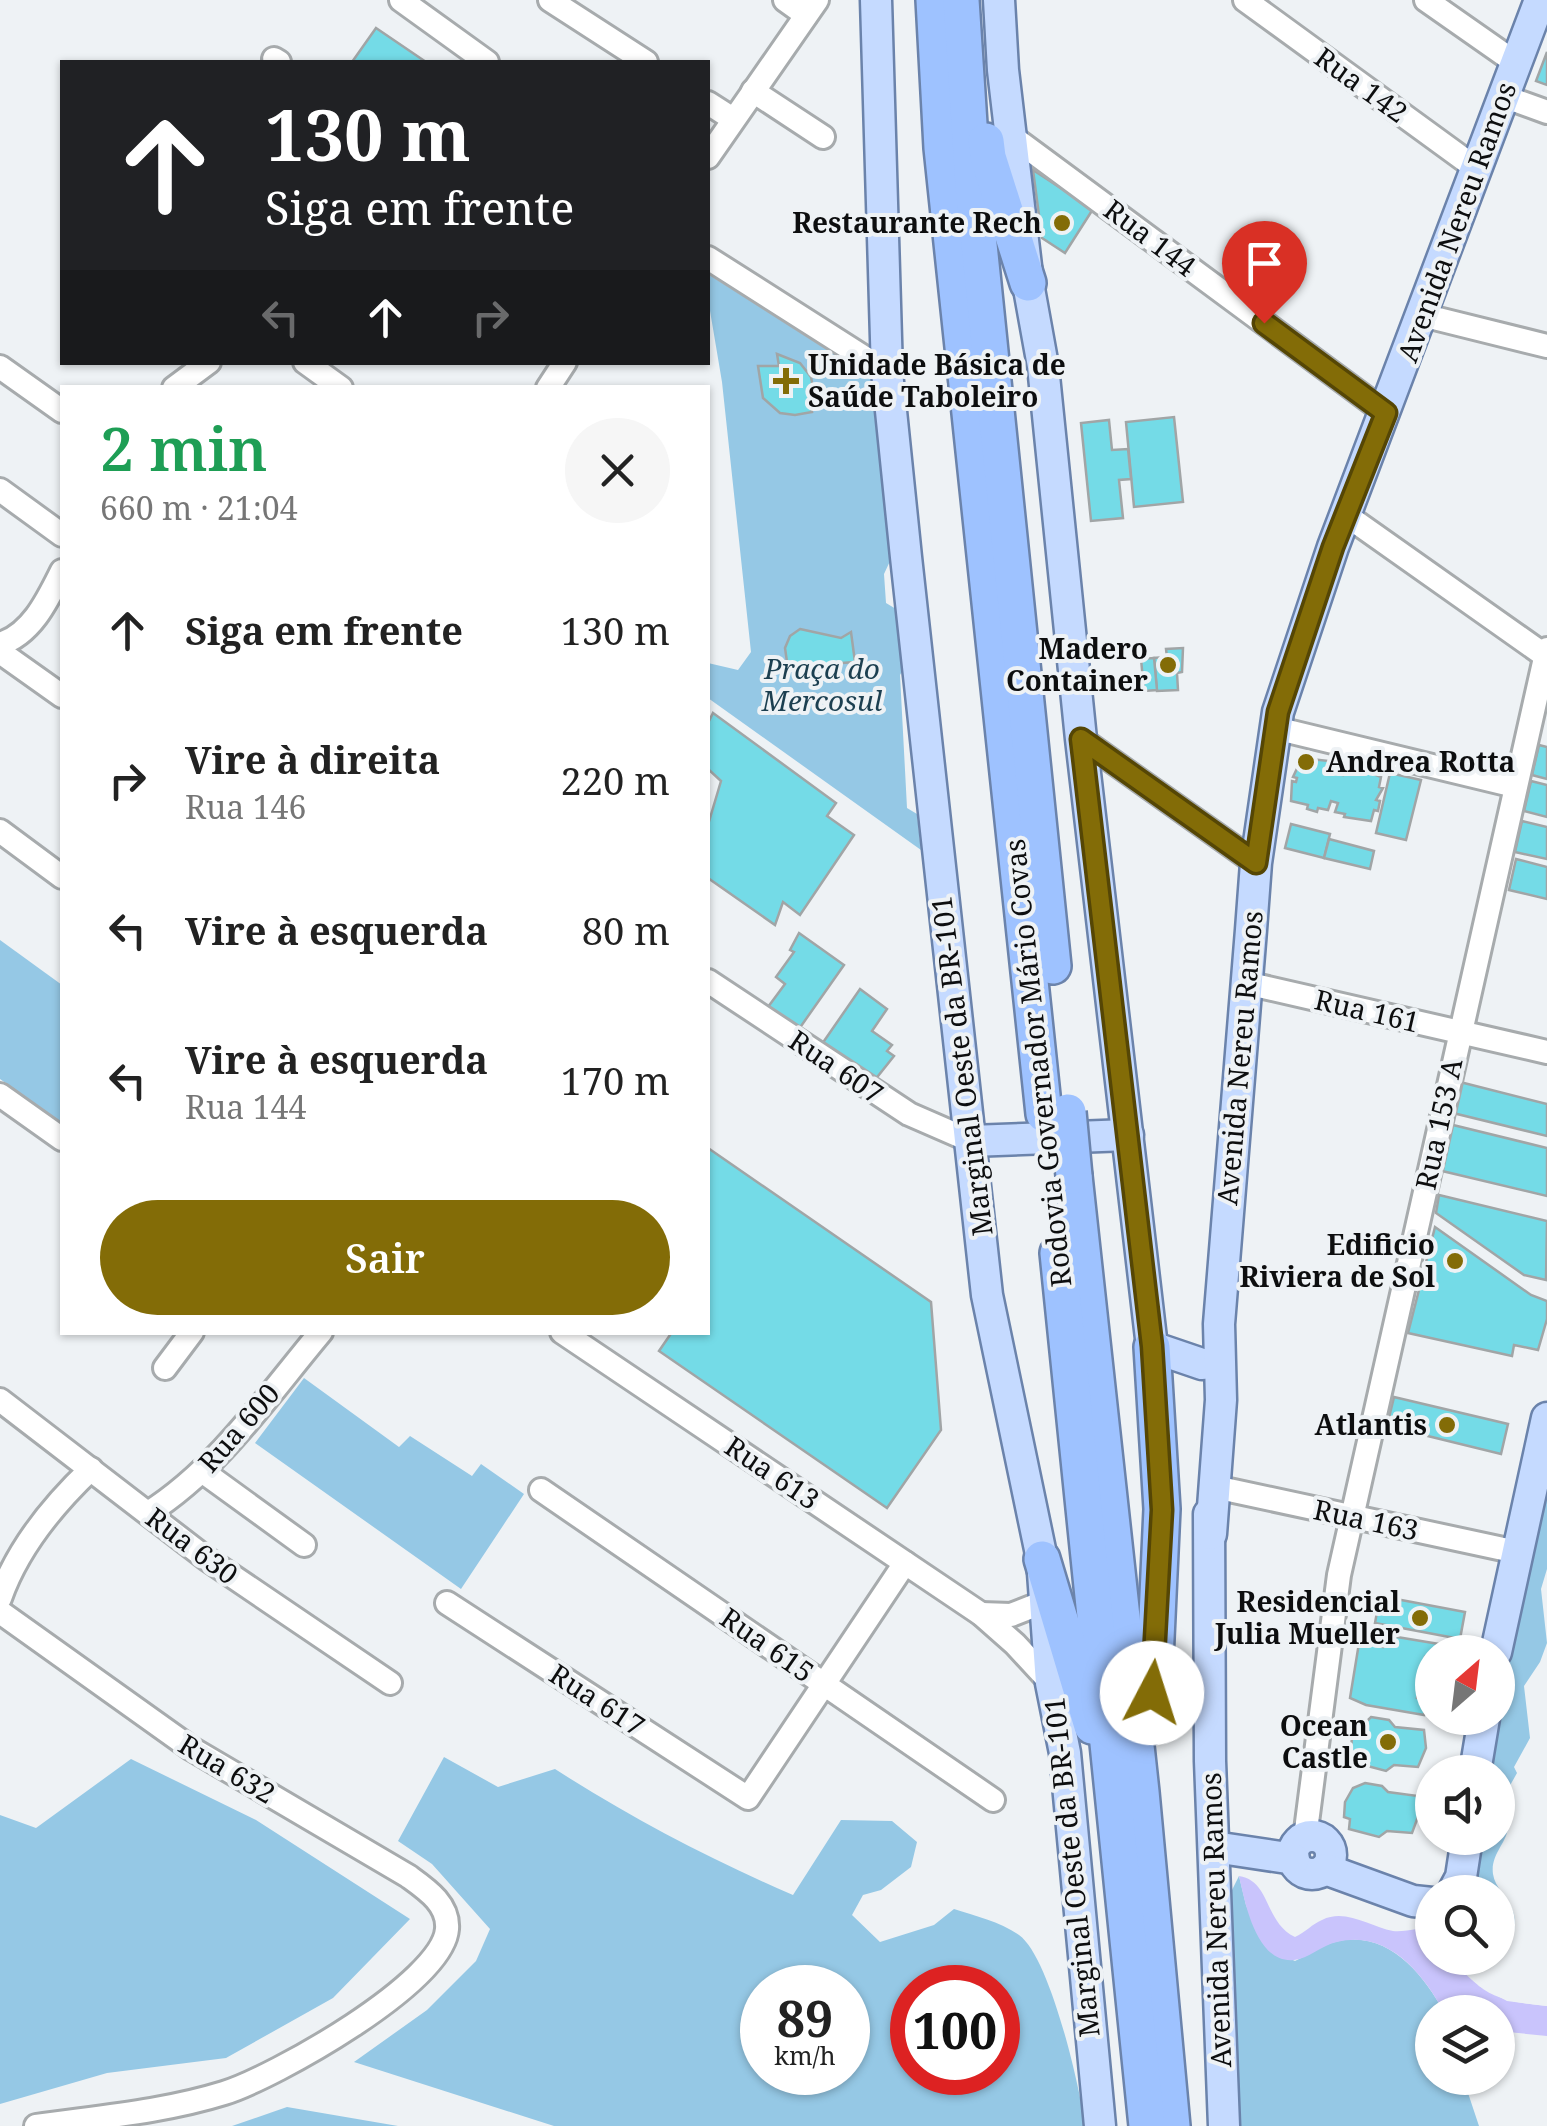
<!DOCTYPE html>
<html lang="pt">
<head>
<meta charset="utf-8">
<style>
  :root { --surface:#fff; --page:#f6f6f6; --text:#222; --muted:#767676; --accent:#836c07 }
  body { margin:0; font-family:"Noto Serif",serif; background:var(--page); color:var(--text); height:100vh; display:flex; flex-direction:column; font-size:38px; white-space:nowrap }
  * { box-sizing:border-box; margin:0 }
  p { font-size:32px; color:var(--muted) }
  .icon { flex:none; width:55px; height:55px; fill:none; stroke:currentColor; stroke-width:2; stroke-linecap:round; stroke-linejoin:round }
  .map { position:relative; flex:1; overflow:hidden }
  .details { position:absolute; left:60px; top:385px; width:650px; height:950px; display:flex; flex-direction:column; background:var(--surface); border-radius:0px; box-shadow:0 2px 8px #0004 }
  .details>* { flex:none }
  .guide { position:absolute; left:60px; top:60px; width:650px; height:305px; border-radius:0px; box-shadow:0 2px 8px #0004; background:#202124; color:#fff; overflow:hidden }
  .needle { width:65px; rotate:28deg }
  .tools { position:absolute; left:1415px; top:1635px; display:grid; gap:20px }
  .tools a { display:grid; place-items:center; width:100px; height:100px; border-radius:50%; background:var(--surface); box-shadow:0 2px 8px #0004; font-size:50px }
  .speed { position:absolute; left:740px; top:1965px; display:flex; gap:20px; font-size:50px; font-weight:700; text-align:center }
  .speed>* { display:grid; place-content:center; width:130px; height:130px; border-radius:50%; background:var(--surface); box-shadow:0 2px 8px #0004; line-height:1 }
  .speed small { font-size:25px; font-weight:400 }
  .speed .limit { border:15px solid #d22; background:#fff; color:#111 }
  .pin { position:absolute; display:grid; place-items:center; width:85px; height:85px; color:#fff; margin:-102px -42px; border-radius:50% 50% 50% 0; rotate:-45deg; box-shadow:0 0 10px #0007 }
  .pin .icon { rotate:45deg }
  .me { position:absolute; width:110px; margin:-55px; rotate:5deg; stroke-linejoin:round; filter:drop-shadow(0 0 8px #0008) }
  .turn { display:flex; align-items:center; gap:35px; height:210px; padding:0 40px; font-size:45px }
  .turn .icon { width:130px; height:130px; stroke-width:2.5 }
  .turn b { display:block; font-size:70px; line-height:85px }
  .lanes { display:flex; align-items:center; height:95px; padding:0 40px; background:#0003; justify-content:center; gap:50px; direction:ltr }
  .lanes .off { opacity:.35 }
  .round { display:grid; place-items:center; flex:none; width:105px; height:105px; border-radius:52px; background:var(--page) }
  .summary { display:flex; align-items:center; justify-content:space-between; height:170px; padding:0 40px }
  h1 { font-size:60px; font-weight:600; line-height:75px; color:#1e9e55 }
  .action { display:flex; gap:20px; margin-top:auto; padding:20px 40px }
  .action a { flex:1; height:115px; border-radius:60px; background:var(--accent); color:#fff; font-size:40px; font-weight:600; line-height:115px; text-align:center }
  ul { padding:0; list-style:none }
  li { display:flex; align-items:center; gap:30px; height:150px; padding:0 40px }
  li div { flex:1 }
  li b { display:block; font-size:38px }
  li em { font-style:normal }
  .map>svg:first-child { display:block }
</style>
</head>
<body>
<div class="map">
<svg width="1547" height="2126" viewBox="0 0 1547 2126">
  <rect width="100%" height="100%" fill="#eef2f5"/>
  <g fill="#95c8e5" fill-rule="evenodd">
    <polygon points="708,274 870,377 891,559 884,574 886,603 901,612 905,666 900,675 907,808 917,814 921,850 708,698 708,663 738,670 751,652 722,382 708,299"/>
    <polygon points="0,940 62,985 62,1123 0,1079"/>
    <polygon points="304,1378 399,1447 410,1436 472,1476 481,1464 524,1494 461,1589 255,1443"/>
    <path d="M1547 1469V1569L1541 1589 1547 1643 1540 1662 1524 1686 1530 1738 1514 1767 1517 1773 1508 1789 1512 1820 1508 1823C1510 1841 1490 1853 1493 1874 1495 1888 1507 1896 1512 1909 1522 1931 1505 1958 1484 1966 1469 1972 1451 1968 1439 1958H1498V1892H1466L1479 1838H1498V1772H1488L1520 1592Z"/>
    <path d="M444 1757 498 1787 555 1769C631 1818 710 1859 793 1895L841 1820 892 1821 917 1842 911 1867 881 1890 863 1895 852 1915 880 1942 934 1925 954 1909C975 1916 1001 1922 1019 1935 1050 1957 1080 2087 1085 2126H554L354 2062 427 2010 476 1961 490 1929 432 1864 398 1841ZM762 1988H848V2072H762ZM912 1988H998V2072H912Z"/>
    <polygon points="131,1759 256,1820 410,1919 333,1998 226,2058 107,2073 0,2104 0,1815 36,1828"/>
    <path d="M1239 1876 1246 1905 1258 1935 1267 1948 1295 1961C1310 1954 1323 1944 1339 1941 1389 1931 1423 1974 1444 2012H1432V2078H1463L1479 2126H1237L1229 1896Z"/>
    <polygon points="287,2107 398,2126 232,2126"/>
  </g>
  <path fill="#c9c4fc" d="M1239 1876C1271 1881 1264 1922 1295 1937 1306 1932 1312 1924 1322 1920 1346 1908 1370 1927 1393 1931 1400 1932 1409 1930 1417 1929L1432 1951V1958C1455 1960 1463 1973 1478 1985 1498 2002 1523 2003 1547 2006V2036L1498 2031V2012H1444C1423 1973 1387 1929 1337 1942 1322 1945 1308 1959 1294 1960 1256 1964 1245 1902 1239 1876Z"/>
  <polygon fill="#eef2f5" points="1465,1969 1508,1996 1547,2001 1547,2006 1507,2001 1479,1986"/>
  <g fill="#74dbe7" stroke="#a1a5a6" stroke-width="2.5">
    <polygon points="376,28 426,62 352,62"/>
    <polygon points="1547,52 1547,85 1536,81"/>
    <polygon points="1033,170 1093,209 1065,253 1042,238"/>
    <polygon points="777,354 800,363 811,377 813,388 807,390 812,412 795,415 780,413 763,398 758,366 779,366"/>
    <polygon points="1174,417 1183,502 1134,507 1126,422"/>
    <polygon points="1109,420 1112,450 1128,449 1131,479 1119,480 1123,518 1091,521 1081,423"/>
    <polygon points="800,629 841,638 851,632 855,662 828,664 819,673 809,674 795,671 787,662 785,648 790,636"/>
    <polygon points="1183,648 1182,672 1177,673 1178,690 1157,691 1154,658 1167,657 1166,649"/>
    <polygon points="1154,658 1157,690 1144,691 1141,659"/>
    <polygon points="713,713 836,803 827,816 854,835 800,915 783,902 775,925 708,878 708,825 721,781 708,769 708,723"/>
    <polygon points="1539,745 1547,747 1547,779 1532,775"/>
    <polygon points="1302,758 1329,761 1328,764 1339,767 1337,774 1343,775 1344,768 1355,770 1356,767 1381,777 1379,787 1383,788 1376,800 1380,801 1378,811 1374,810 1371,821 1344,817 1345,814 1335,812 1338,803 1331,801 1328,810 1318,808 1317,812 1307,809 1308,805 1291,801 1292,781 1296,782 1297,778 1293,777"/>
    <polygon points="1390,773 1421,780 1406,840 1376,833"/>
    <polygon points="1531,781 1547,785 1547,817 1524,811"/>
    <polygon points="1522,821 1547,827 1547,859 1515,852"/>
    <polygon points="1291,824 1330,834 1324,858 1285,848"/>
    <polygon points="1329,839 1374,851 1370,869 1324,858"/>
    <polygon points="1516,859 1547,867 1547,899 1509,890"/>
    <polygon points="799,933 844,965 799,1029 768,1007 785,984 776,977 794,952 790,950"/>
    <polygon points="860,989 887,1009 872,1031 892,1045 887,1051 894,1056 874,1081 822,1044"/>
    <polygon points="1460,1082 1547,1104 1547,1136 1453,1113"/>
    <polygon points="1449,1124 1547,1148 1547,1196 1438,1170"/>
    <polygon points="708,1148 931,1302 941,1430 887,1508 659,1351 672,1332 708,1332"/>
    <polygon points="1439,1195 1547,1221 1546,1280 1524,1275 1436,1213"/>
    <polygon points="1435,1227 1531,1295 1547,1301 1547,1319 1538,1350 1514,1345 1512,1356 1408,1333"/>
    <polygon points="1394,1397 1508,1424 1501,1454 1387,1426"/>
    <polygon points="1380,1596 1465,1612 1460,1639 1375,1623"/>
    <polygon points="1385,1635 1439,1644 1432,1658 1425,1657 1423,1668 1432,1669 1432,1688 1419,1686 1417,1698 1426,1699 1424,1715 1366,1705 1350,1698 1359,1643 1383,1647"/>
    <polygon points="1371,1717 1389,1720 1395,1727 1424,1730 1426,1748 1418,1767 1394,1765 1386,1771 1356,1763 1356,1753 1351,1751 1352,1736 1359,1722 1366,1722"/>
    <polygon points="1365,1783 1382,1786 1388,1792 1418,1796 1419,1814 1412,1833 1387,1831 1379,1837 1349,1829 1350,1819 1344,1817 1345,1802 1353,1788"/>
  </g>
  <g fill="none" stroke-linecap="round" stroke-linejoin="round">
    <defs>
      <g id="minor">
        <polyline points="401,0 487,62"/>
        <polyline points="550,0 646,62"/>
        <polyline points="785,0 806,15"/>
        <polyline points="1245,0 1477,169"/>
        <polyline points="1426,0 1516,63"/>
        <polyline points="274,59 279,62"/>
        <polyline points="753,91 823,137"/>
        <polyline points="1503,96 1547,112"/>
        <polyline points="708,103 733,119"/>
        <polyline points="1010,135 1386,413"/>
        <polyline points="708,157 817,0"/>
        <polyline points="708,258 887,372"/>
        <polyline points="1422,315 1547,346"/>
        <polyline points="305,362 341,388"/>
        <polyline points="0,367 62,411"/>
        <polyline points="174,388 209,362"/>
        <polyline points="548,388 565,362"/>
        <polyline points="0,490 62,535"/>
        <polyline points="1346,515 1547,657"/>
        <path d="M0 644C32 634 48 599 62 571"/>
        <polyline points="0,652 62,696"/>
        <polyline points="1275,728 1515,786"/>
        <polyline points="1081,739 1256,863"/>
        <polyline points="0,831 62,877"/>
        <polyline points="708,981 909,1114 971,1141"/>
        <polyline points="1246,983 1547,1052"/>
        <polyline points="0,1095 62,1139"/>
        <polyline points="562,1332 981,1614 1015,1644 1051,1683"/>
        <polyline points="165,1368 192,1332"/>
        <polyline points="0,1400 207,1559 390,1683"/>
        <polyline points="202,1471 304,1545"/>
        <polyline points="1215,1487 1517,1552"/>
        <polyline points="541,1490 993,1800"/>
        <path d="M148 1513C218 1469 268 1395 321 1332"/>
        <path d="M0 1598C18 1547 53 1505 91 1469"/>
        <polyline points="447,1603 748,1798 905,1563"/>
        <path d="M0 1612 192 1749 408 1876C426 1889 449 1904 447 1929 443 1983 273 2078 224 2093 163 2112 99 2117 36 2126"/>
        <polyline points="981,1614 1011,1615 1044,1602"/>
        <polyline points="1305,1838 1339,1575 1547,649"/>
      </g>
      <g id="major">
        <polyline points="876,0 887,372 906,557 987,1295 1042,1559 1051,1683 1065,1753 1100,2126"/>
        <polyline points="999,0 1003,70 1028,283 1043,366 1081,739 1152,1347 1202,1364"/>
        <polyline points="971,1141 1128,1135"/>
        <polyline points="1209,1514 1210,1761 1224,2126"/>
        <polyline points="1211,1534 1221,1400 1219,1324 1251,930 1256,863 1278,712 1333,547 1540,0"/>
        <polyline points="1496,1652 1547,1418"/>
        <polyline points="1475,1772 1484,1718"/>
        <circle cx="1312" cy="1855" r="19"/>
        <polyline points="1214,1847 1294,1859"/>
        <polyline points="1325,1869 1413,1901 1432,1903"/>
        <polyline points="1453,1892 1461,1877 1467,1838"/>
      </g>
      <g id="highway">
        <polyline points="934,0 942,148 1044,1114"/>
        <polyline points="961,0 973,186 1053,966"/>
        <polyline points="986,141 988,157 1028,283"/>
        <polyline points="1074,1176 1141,1792 1172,2126"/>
        <polyline points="1058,1253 1147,2126"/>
        <polyline points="1042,1559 1092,1726"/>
        <polyline points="1148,1727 1155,1660 1162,1509 1152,1347"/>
      </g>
    </defs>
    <use href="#minor" stroke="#a7abad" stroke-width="28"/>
    <use href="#major" stroke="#6b83ab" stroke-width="35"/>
    <use href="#highway" stroke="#6b83ab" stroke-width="40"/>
    <use href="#minor" stroke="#fff" stroke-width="22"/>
    <use href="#major" stroke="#c5daff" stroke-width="30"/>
    <use href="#highway" stroke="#9ec2ff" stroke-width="35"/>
    <defs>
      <polyline id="highway-bridge" points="1068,1112 1074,1176"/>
    </defs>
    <use href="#highway-bridge" stroke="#6b83ab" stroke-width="40" stroke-linecap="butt"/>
    <use href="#highway-bridge" stroke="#9ec2ff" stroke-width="35"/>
  </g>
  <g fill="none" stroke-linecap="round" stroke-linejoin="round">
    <defs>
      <polyline id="route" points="1152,1693 1162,1510 1152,1346 1081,739 1256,863 1278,712 1333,547 1386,413 1264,323"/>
    </defs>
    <use href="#route" stroke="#554605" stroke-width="25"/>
    <use href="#route" stroke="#836c07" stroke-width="18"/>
  </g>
  <g fill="#836c07" stroke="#eef2f5" stroke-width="4">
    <circle cx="1062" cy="223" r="10"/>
    <path d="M781 366h10v10h10v10h-10v10h-10v-10h-10v-10h10z"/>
    <circle cx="1168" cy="665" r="10"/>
    <circle cx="1306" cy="762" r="10"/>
    <circle cx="1455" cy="1261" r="10"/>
    <circle cx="1447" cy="1425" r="10"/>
    <circle cx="1420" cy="1618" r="10"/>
    <circle cx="1388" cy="1742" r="10"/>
  </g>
  <g text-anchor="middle" stroke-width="8" stroke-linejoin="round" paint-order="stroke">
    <g font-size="28" fill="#0d0e0f" stroke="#eef2f5">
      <text transform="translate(1361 85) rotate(36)" y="10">Rua 142</text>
      <text transform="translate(1457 222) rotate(-70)" y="10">Avenida Nereu Ramos</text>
      <text transform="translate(1150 238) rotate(37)" y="10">Rua 144</text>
      <text transform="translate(1367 1011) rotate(13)" y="10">Rua 161</text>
      <text transform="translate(1240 1058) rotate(-85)" y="10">Avenida Nereu Ramos</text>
      <text transform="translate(1038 1063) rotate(-96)" y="10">Rodovia Governador Mário Covas</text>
      <text transform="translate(962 1066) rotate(-97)" y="10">Marginal Oeste da BR-101</text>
      <text transform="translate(836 1067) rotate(34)" y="10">Rua 607</text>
      <text transform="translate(1439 1124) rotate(-78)" y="10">Rua 153 A</text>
      <text transform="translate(239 1428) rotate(-49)" y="10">Rua 600</text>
      <text transform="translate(772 1473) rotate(34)" y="10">Rua 613</text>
      <text transform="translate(1366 1520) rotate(12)" y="10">Rua 163</text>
      <text transform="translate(192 1546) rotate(37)" y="10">Rua 630</text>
      <text transform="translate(767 1645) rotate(35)" y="10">Rua 615</text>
      <text transform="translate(597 1700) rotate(33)" y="10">Rua 617</text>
      <text transform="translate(227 1769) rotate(31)" y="10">Rua 632</text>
      <text transform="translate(1072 1867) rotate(-96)" y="10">Marginal Oeste da BR-101</text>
      <text transform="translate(1216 1920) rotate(-92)" y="10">Avenida Nereu Ramos</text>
    </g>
    <g font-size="28" font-weight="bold" fill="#0d0e0f" stroke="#eef2f5" text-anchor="end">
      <text x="1042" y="233">Restaurante Rech</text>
      <text x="808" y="375" text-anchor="start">Unidade Básica de<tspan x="808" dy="32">Saúde Taboleiro</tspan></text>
      <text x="1148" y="659">Madero<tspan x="1148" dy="32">Container</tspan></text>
      <text x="1326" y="772" text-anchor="start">Andrea Rotta</text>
      <text x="1435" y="1255">Edificio<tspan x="1435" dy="32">Riviera de Sol</tspan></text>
      <text x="1427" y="1435">Atlantis</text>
      <text x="1400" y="1612">Residencial<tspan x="1400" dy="32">Julia Mueller</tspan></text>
      <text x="1368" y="1736">Ocean<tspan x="1368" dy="32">Castle</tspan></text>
    </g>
    <g font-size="28" font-style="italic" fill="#1c3f50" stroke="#eef2f5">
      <text x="822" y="679">Praça do<tspan x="822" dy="32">Mercosul</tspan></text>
    </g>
  </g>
</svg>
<div class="tools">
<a><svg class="needle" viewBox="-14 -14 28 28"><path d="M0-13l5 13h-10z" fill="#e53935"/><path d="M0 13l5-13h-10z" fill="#767676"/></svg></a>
<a><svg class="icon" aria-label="sound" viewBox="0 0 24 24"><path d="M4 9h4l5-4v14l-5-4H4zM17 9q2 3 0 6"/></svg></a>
<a><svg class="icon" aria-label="search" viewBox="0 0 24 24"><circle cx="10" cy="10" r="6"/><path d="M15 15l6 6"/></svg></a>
<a><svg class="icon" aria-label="layers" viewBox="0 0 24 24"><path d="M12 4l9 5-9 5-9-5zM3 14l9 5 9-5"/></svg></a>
</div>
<div class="speed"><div>89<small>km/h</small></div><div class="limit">100</div></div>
<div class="pin" style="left:1264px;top:323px;background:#d93025"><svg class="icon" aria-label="arrive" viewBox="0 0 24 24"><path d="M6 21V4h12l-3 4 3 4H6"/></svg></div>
<svg class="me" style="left:1152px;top:1693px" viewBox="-20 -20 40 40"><circle r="19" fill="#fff"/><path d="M0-13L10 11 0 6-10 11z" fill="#836c07"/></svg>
<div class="guide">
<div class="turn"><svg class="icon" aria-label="ahead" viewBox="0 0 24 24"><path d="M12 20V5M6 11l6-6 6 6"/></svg><div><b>130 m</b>Siga em frente</div></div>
<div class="lanes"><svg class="icon off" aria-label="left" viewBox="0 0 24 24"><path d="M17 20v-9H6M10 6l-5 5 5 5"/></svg><svg class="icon" aria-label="ahead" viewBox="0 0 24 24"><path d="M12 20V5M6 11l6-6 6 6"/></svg><svg class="icon off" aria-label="right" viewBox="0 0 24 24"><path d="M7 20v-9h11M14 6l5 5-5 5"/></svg></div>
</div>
<section class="details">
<div class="summary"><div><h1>2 min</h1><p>660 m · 21:04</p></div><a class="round"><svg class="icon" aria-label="close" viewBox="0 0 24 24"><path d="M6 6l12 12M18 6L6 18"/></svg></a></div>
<ul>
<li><svg class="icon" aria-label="ahead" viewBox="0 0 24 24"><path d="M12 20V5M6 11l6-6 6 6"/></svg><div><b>Siga em frente</b></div><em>130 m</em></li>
<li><svg class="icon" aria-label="right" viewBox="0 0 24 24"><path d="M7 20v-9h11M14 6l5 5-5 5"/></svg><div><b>Vire à direita</b><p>Rua 146</p></div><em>220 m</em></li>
<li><svg class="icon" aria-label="left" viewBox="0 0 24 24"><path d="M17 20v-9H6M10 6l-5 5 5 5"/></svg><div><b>Vire à esquerda</b></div><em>80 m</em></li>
<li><svg class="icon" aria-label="left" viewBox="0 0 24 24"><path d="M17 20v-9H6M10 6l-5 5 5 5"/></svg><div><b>Vire à esquerda</b><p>Rua 144</p></div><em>170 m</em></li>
</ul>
<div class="action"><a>Sair</a></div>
</section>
</div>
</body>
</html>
